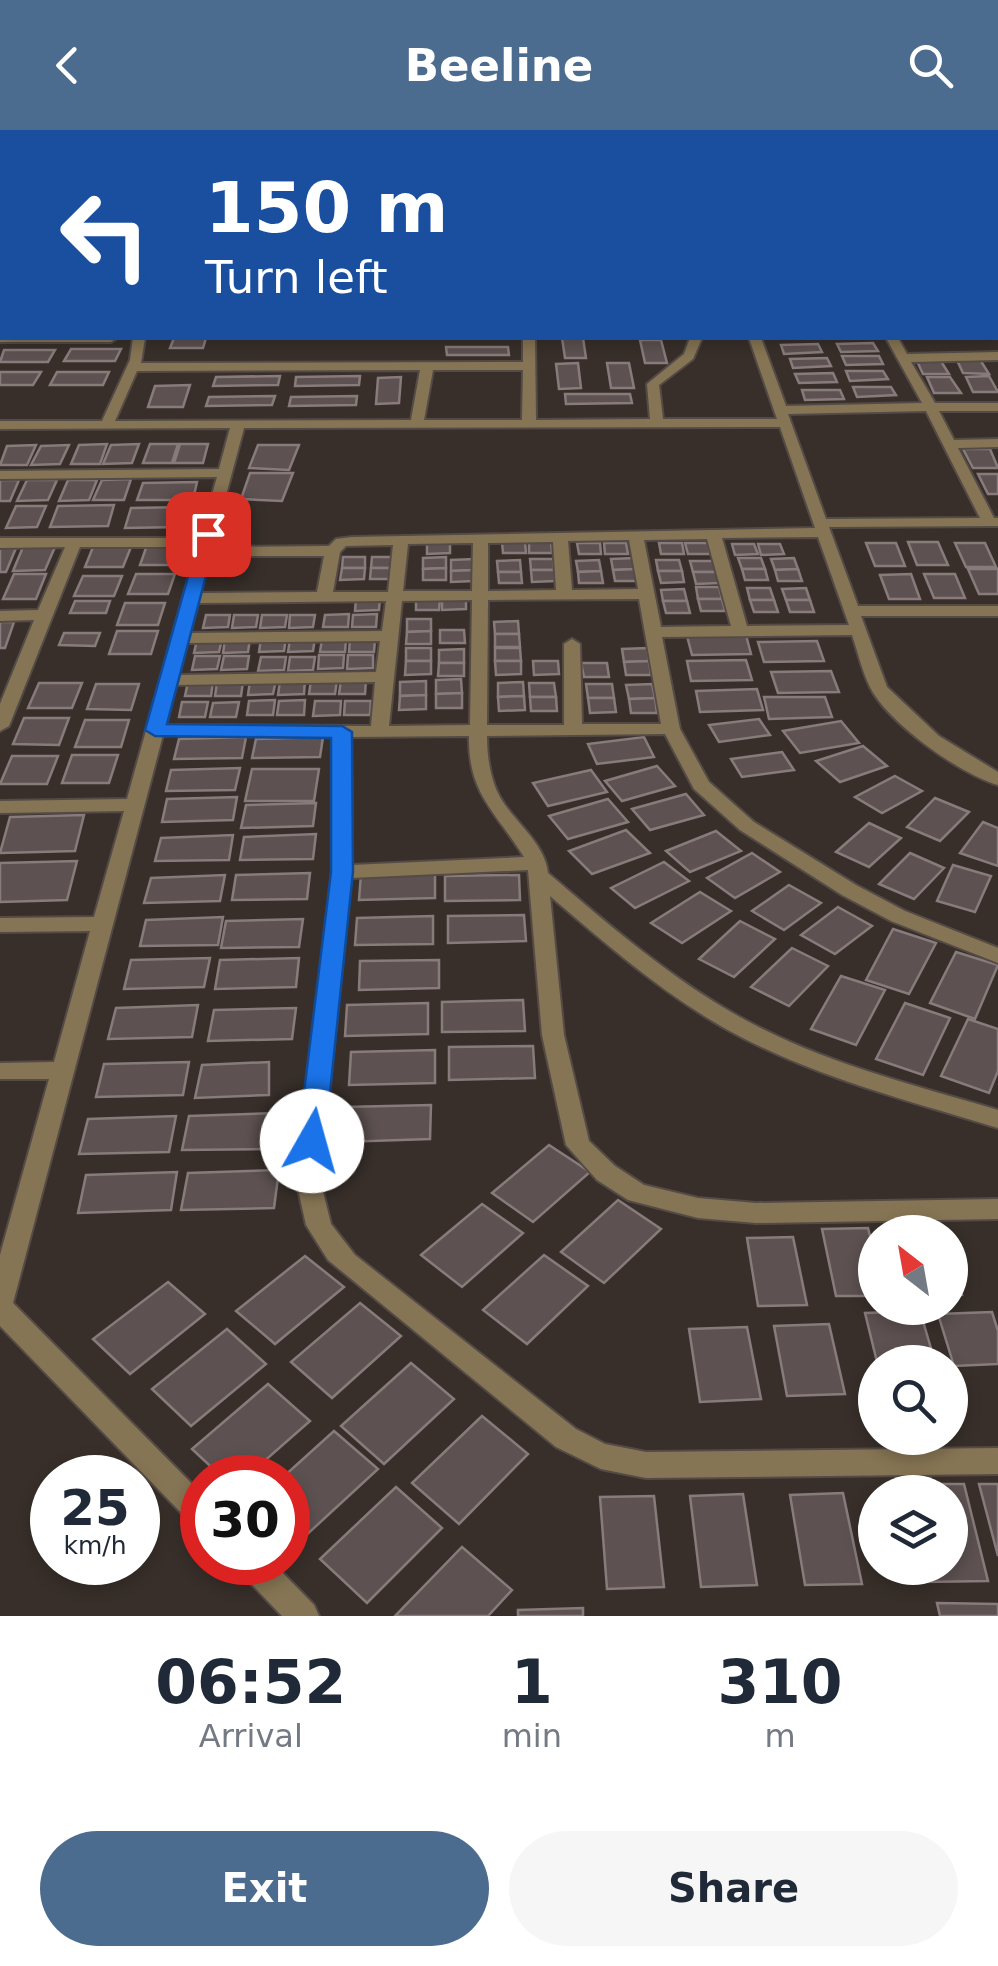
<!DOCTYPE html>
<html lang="en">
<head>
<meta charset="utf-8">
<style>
  :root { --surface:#fff; --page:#f6f6f7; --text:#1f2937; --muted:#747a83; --accent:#4b6b8f }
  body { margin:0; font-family:"DejaVu Sans",sans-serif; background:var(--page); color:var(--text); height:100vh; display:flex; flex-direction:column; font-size:38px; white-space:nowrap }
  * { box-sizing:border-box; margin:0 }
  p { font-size:32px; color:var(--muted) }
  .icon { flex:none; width:55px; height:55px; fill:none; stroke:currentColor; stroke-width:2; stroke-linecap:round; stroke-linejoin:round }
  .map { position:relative; height:1486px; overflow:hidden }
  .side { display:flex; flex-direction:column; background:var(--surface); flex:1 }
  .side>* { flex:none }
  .top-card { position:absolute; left:0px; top:0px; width:1000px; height:210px; box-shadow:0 5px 15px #0003; background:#1a4fa0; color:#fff; overflow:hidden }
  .needle { width:65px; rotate:329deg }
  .controls { position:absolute; left:858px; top:1085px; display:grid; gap:20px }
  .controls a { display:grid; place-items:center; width:110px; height:110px; border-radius:50%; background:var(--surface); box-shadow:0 5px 15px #0003; font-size:50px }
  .speed { position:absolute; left:30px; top:1325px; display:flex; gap:20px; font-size:50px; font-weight:700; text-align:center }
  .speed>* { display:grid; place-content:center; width:130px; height:130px; border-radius:50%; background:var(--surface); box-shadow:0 5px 15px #0003; line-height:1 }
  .speed small { font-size:25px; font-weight:400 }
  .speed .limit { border:15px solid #d22; background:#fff; color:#111 }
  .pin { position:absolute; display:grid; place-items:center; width:85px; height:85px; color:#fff; margin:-42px; border-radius:20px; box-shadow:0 5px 15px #0006 }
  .me { position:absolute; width:110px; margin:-55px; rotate:7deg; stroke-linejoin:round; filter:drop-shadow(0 0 8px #0008) }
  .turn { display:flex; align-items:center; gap:35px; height:210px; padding:0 40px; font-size:45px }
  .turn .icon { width:130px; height:130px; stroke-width:2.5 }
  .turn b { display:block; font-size:70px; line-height:85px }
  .eta { display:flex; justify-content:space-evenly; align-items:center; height:170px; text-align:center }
  .eta b { font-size:60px; font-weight:700; line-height:70px }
  .primary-button { display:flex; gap:20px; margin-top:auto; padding:20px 40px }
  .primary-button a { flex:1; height:115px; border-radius:60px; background:var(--accent); color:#fff; font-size:40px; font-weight:700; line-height:115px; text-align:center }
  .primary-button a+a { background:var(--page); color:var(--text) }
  header { display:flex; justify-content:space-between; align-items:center; height:130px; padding:0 40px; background:var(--accent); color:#fff; font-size:45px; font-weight:700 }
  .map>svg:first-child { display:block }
</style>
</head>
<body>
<header><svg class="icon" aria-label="back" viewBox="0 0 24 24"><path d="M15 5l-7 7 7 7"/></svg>Beeline<svg class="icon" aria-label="search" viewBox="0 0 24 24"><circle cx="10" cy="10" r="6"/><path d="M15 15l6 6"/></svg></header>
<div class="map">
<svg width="998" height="1486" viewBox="0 0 998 1486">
  <rect width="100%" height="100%" fill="#382f2a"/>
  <g fill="#5d5151" stroke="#887b7b" stroke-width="2.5">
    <polygon points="174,208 206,208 203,218 170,218"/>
    <polygon points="562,208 583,208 586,228 565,228"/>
    <polygon points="640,210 661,210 667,233 645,233"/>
    <polygon points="873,213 878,221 841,222 837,214"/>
    <polygon points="818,214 822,222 784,224 781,215"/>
    <polygon points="446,217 508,217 509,225 447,225"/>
    <polygon points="71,219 121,219 115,231 64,231"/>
    <polygon points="4,220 55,220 48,232 0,232"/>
    <polygon points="842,226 879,226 883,234 846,235"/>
    <polygon points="827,228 831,236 793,238 790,229"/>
    <polygon points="939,228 949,244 923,244 916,229"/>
    <polygon points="956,228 979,228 989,244 963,243"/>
    <polygon points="578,233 581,258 559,259 556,234"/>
    <polygon points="607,233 629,233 634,258 611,258"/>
    <polygon points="846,241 883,241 888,249 850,251"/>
    <polygon points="0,242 41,242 33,255 0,255"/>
    <polygon points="57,242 109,242 103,255 50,255"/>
    <polygon points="833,243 837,252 799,253 795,244"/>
    <polygon points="280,246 278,255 213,256 216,247"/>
    <polygon points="360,246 359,255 295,256 296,247"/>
    <polygon points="989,246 998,262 973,262 966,247"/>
    <polygon points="401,247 399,273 376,274 378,248"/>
    <polygon points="927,247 950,247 961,263 934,263"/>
    <polygon points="190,255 183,277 148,277 155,256"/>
    <polygon points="853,257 891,257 896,265 857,267"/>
    <polygon points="802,260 840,260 844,269 805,270"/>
    <polygon points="565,264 630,264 632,273 566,274"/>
    <polygon points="275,266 272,275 206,276 209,267"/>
    <polygon points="357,266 356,275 289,276 291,267"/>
    <polygon points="107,314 100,334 71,334 79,315"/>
    <polygon points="139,314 132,333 103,334 111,315"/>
    <polygon points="150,314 178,314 172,333 143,333"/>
    <polygon points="180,314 208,314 203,333 174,333"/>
    <polygon points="36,315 27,335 0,335 7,316"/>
    <polygon points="69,315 60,334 31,335 41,316"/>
    <polygon points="258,315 299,315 289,340 249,338"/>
    <polygon points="963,319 990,319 998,338 973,338"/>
    <polygon points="250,343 293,343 282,371 241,369"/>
    <polygon points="978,344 998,344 998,364 988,364"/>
    <polygon points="131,349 124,370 93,370 102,350"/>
    <polygon points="0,350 19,350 10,371 0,371"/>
    <polygon points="27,350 57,350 48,370 17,371"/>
    <polygon points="68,350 97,350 89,370 59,371"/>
    <polygon points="197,352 193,370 137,370 143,353"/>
    <polygon points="114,375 108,396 50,397 58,376"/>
    <polygon points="16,376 46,376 37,397 6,398"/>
    <polygon points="187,377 182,397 125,398 131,378"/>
    <polygon points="450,412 450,423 427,424 427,413"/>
    <polygon points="502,412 525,412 526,423 503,423"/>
    <polygon points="529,412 551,412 552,423 529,423"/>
    <polygon points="908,412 938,412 948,435 917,435"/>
    <polygon points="577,413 600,413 601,424 579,424"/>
    <polygon points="604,413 626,413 628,424 605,424"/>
    <polygon points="659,413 682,413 684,424 661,424"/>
    <polygon points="685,413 708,413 710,424 688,424"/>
    <polygon points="866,413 896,413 905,436 875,436"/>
    <polygon points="955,413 985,413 996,437 966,437"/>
    <polygon points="732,414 754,414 758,424 735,425"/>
    <polygon points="758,414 780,414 784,424 761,425"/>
    <polygon points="147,415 184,416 178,435 140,435"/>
    <polygon points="23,417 55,417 45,440 13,441"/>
    <polygon points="93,417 131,417 123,437 85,437"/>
    <polygon points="0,418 16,418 6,442 0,442"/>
    <polygon points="343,427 365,427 365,438 342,438"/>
    <polygon points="372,427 394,427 394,438 371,438"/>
    <polygon points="446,427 446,438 423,439 423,428"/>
    <polygon points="634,428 636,439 613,440 611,429"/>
    <polygon points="738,428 761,428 765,439 742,439"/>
    <polygon points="794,428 798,439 775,440 771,429"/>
    <polygon points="474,429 474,440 451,441 451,430"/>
    <polygon points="530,429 553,429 554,440 531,440"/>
    <polygon points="520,430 521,442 498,442 497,431"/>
    <polygon points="599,430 601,441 578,442 576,431"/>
    <polygon points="656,430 679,430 682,441 658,441"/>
    <polygon points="690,431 713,431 716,442 693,442"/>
    <polygon points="342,438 365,438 364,449 340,450"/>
    <polygon points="371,438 394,438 393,449 370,449"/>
    <polygon points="446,438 446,450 423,450 423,439"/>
    <polygon points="636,439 638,451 615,451 613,440"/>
    <polygon points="742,439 765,439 768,450 745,450"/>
    <polygon points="798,439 802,451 778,451 775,440"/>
    <polygon points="968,439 998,439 998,464 979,464"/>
    <polygon points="474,440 474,451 451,452 451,441"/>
    <polygon points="531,440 554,440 555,451 532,452"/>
    <polygon points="601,441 603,453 579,453 578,442"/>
    <polygon points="658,441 682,441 684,452 661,453"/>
    <polygon points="498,442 521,442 522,453 499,453"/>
    <polygon points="693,442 716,442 719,453 696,454"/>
    <polygon points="14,444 46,444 36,469 3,469"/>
    <polygon points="136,444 175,444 168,464 128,464"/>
    <polygon points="911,444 920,469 889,469 880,445"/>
    <polygon points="924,444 955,444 965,468 934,468"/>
    <polygon points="83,446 122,446 114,466 74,466"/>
    <polygon points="696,457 719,457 722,469 698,469"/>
    <polygon points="747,458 770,458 774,470 750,470"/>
    <polygon points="806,458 810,470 786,470 782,459"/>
    <polygon points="684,459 687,471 663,471 661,460"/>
    <polygon points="466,467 466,479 442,480 442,468"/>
    <polygon points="380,468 379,480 355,481 356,469"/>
    <polygon points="416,468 440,468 439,480 416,480"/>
    <polygon points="698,469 722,469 725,481 701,481"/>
    <polygon points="750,470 774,470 778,482 754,482"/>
    <polygon points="786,470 810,470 814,482 790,482"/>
    <polygon points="75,471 110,471 106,483 70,483"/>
    <polygon points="663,471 687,471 690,483 666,483"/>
    <polygon points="125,473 165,473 158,495 117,495"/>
    <polygon points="349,484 348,497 323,497 325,485"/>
    <polygon points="377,484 376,497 352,497 353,485"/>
    <polygon points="206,485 230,485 228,497 203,498"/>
    <polygon points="234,485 258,485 256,497 232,498"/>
    <polygon points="262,485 287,485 285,497 260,498"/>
    <polygon points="290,485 315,485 313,497 289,498"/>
    <polygon points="407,489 431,489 431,501 407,502"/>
    <polygon points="518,491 519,504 495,504 494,492"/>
    <polygon points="0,492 14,492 5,518 0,518"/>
    <polygon points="440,500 464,500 465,513 440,513"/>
    <polygon points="117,501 158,501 151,524 109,524"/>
    <polygon points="431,501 431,514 406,514 407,502"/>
    <polygon points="64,503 100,503 95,516 59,515"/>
    <polygon points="495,504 519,504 520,517 495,517"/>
    <polygon points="746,505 751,524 692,525 687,506"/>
    <polygon points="286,508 284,521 259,522 261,509"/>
    <polygon points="315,508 313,521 288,522 290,509"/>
    <polygon points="222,509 219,522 194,523 197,510"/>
    <polygon points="250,509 248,522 223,523 225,510"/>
    <polygon points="322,509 346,509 345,522 320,522"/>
    <polygon points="350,509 375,509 374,522 349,522"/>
    <polygon points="817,511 824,531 764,532 758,512"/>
    <rect x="406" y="518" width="25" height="13"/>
    <polygon points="495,518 520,518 521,531 495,531"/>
    <polygon points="647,518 649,531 624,532 622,519"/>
    <polygon points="464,519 464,533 439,533 439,520"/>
    <polygon points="319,525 344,525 343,538 318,539"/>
    <polygon points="348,525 373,525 373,538 347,539"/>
    <polygon points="195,526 220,526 217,539 192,540"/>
    <polygon points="224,526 249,526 247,539 221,540"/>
    <polygon points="261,527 286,527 284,540 258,541"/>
    <polygon points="290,527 315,527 313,540 288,541"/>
    <polygon points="746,530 752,550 691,551 687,531"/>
    <polygon points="406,531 431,531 431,544 405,545"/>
    <polygon points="495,531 521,531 521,544 496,545"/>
    <polygon points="533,531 558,531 559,544 534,545"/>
    <polygon points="649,531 651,545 626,545 624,532"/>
    <polygon points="439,533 464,533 464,546 438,546"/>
    <polygon points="581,533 607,533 609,547 584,547"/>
    <polygon points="831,541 839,562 778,563 771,542"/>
    <polygon points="461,549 462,563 436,564 436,550"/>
    <polygon points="276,550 273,564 248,565 250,551"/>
    <polygon points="305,550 304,564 278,565 280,551"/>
    <polygon points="311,550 337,550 335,564 309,564"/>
    <polygon points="341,550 366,550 365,564 339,564"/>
    <polygon points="426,551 426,565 400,566 400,552"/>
    <polygon points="188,552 213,552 211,566 185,566"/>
    <polygon points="217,552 243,552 241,566 215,566"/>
    <polygon points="523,552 524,566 498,567 498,553"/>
    <polygon points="39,553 82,553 72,578 28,578"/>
    <polygon points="529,553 554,553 556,567 530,567"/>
    <polygon points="96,554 139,554 131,580 87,579"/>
    <polygon points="586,554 612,554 614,568 588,568"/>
    <polygon points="652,554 655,568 629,569 626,555"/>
    <polygon points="757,559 763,580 700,582 696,561"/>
    <polygon points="462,563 462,578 436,578 436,564"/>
    <polygon points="426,565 426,579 399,580 400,566"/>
    <polygon points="524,566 525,580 499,581 498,567"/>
    <polygon points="530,567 556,567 557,581 531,581"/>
    <polygon points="764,567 825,567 832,587 769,589"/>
    <polygon points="588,568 614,568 616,582 590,583"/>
    <polygon points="655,568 657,583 631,583 629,569"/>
    <polygon points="275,570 273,585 247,585 249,571"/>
    <polygon points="305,570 304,585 277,585 279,571"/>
    <polygon points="315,571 341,571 340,585 313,586"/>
    <polygon points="345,571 371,571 370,585 344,585"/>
    <polygon points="182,572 208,572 205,587 179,587"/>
    <polygon points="239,572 236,587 210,587 213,573"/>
    <polygon points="24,588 69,588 59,615 13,614"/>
    <polygon points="759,589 770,605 719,612 709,595"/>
    <polygon points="85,590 129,590 121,617 75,617"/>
    <polygon points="841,591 859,613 800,623 783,601"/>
    <polygon points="246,607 242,628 174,629 179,609"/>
    <polygon points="323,607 320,627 252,628 256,609"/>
    <polygon points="644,607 654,627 597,634 588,614"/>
    <polygon points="863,616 887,636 840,652 816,631"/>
    <polygon points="782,622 794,640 742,647 731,629"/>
    <polygon points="72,625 118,625 109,653 62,653"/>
    <polygon points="12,626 58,626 47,654 0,654"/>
    <polygon points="657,636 675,656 622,671 605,651"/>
    <polygon points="240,638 235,660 166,661 171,640"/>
    <polygon points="252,639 319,639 314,671 245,671"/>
    <polygon points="591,640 607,662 548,676 533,653"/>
    <polygon points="895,646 922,661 882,683 855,667"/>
    <polygon points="686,664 704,685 650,700 632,679"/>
    <polygon points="237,667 233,690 162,692 167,669"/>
    <polygon points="935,668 969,682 940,711 907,697"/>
    <polygon points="608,669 628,692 568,709 549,686"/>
    <polygon points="316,673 313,696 241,698 246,675"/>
    <polygon points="84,685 75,721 0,723 10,687"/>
    <polygon points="983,692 998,698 998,736 960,723"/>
    <polygon points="869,693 901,708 869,737 836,722"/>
    <polygon points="626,700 650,723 592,744 569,721"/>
    <polygon points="716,701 741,721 690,742 666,721"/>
    <polygon points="316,704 313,729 240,730 244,707"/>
    <polygon points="233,705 229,730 155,731 161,708"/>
    <polygon points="752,723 780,742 735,768 707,748"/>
    <polygon points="910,723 944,738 914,769 879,754"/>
    <polygon points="77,731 67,770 0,772 0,733"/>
    <polygon points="664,732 689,751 635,778 611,758"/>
    <polygon points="953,735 991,746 975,782 937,771"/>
    <polygon points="310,743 307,769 232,770 236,745"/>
    <polygon points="435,743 435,768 359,770 361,744"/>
    <polygon points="225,745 220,771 144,773 151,748"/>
    <polygon points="519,745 520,770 445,771 445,746"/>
    <polygon points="789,755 821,773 784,800 752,781"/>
    <polygon points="700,762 731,781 682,813 651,793"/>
    <polygon points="838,777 872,796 835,824 801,805"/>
    <polygon points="524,785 526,811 448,813 448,786"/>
    <polygon points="433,786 433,814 355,815 357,788"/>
    <polygon points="223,787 218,815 140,816 146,790"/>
    <polygon points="303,789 299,817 221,818 226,791"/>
    <polygon points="740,791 775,809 734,847 699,829"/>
    <polygon points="893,799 936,813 909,864 866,850"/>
    <polygon points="792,818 828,836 789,876 751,857"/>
    <polygon points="956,822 998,835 975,889 930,873"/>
    <polygon points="210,828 204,857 124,859 131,830"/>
    <polygon points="299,828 296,857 215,859 220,830"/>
    <polygon points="439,830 439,858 359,860 360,831"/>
    <polygon points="841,846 885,860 856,915 811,899"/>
    <polygon points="523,870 525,901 442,902 442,872"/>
    <polygon points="428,873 428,904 345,906 347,875"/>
    <polygon points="905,873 950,888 923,945 876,929"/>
    <polygon points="198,875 192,907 108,909 116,878"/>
    <polygon points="296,878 292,909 208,911 214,880"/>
    <polygon points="968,889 998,899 998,941 989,963 941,946"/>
    <polygon points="533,916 535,948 449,950 449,917"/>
    <polygon points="435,920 435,953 349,955 351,922"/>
    <polygon points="189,932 183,965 96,967 104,934"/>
    <polygon points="269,932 269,965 195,968 202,935"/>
    <polygon points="431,975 430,1009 342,1012 344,977"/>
    <polygon points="277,983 272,1019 182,1020 189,986"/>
    <polygon points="176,986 169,1022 79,1024 88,989"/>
    <polygon points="549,1015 590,1042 533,1092 492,1063"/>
    <polygon points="279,1040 274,1078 181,1080 188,1043"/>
    <polygon points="177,1042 171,1080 78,1083 86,1045"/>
    <polygon points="618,1070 661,1099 604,1153 561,1122"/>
    <polygon points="482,1074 523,1103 462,1157 421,1125"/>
    <polygon points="868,1098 875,1126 875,1166 836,1166 822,1099"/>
    <polygon points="793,1107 807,1175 758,1176 747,1108"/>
    <polygon points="950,1124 962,1165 950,1166"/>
    <polygon points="544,1125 588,1156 527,1214 483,1180"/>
    <polygon points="305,1126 344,1157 275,1214 236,1181"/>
    <polygon points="168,1152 205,1184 130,1244 93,1209"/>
    <polygon points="360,1173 401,1206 332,1268 291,1232"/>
    <polygon points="920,1181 935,1232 877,1232 865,1183"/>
    <polygon points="992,1182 998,1201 998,1234 954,1236 938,1184"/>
    <polygon points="829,1194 845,1264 787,1266 774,1196"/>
    <polygon points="747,1197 761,1269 700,1272 689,1199"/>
    <polygon points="227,1199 266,1234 191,1296 152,1259"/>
    <polygon points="411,1233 454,1269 384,1334 341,1296"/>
    <polygon points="268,1254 310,1291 245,1348 223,1348 192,1319"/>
    <polygon points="482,1286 528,1324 459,1394 412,1353"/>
    <polygon points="334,1301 378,1339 302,1409 288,1395 288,1348 282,1348"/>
    <polygon points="901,1354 964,1354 988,1451 922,1452 919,1438 950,1438 950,1362 903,1362"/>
    <polygon points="979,1354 998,1354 998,1426"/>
    <polygon points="396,1357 442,1398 367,1473 320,1429"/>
    <polygon points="843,1363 862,1454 805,1455 790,1365"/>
    <polygon points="743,1364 757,1455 701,1457 690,1366"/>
    <polygon points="654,1366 664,1457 607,1459 600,1367"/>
    <polygon points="462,1417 512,1460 488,1486 395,1486"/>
    <polygon points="937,1473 998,1474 998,1486 940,1486"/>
    <polygon points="583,1478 583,1486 518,1486 518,1480"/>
  </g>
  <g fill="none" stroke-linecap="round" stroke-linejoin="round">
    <defs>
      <g id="street">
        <rect x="676" y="0" width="8" height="2"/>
        <polygon points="733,0 741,0 742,2 734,2"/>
        <polygon points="831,0 840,0 841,2 833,2"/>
        <polygon points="921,0 930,0 931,2 923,2"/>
        <polygon points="0,204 2,208 117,208 111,212 0,212"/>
        <path d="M133 208H145L141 233 523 232V208H535L536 290 650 289 647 254 684 224 690 208H702L693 229 659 255 663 289H777L749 208H761L786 276 922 273 886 208H898L907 224 998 222V230L911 232 935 273H998V281H939L954 310 998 309V317L958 318 994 388H998V396L829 397 858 476H998V486H861L887 557 939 606 998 642V655C960 644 888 593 870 557 862 541 858 522 852 505L662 507 680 599 709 652 754 692 856 755 905 781 998 818V833L891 791 842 765 740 700 694 659 665 604 487 606C487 629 491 656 505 675 520 696 545 716 548 743 608 794 669 847 738 886 819 932 910 954 998 980V998C906 970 811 946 726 899 662 863 606 814 550 766L564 905 589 1011 615 1036 644 1055 698 1068 756 1073 998 1069V1089L756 1093 698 1088 628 1070 597 1050 566 1015 542 905 528 740 351 748 320 1050 331 1094 355 1125 576 1299 605 1314 646 1322 998 1318V1344L646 1348 601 1339 556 1317 328 1130 306 1095 296 1050 332 742 333 607 163 605 13 1173 202 1364V1398L192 1394 0 1196V1125L49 949H0V933L54 932 90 801 0 802V788L94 787 124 681 0 683V671L127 669 197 417H80L9 596 0 601V574L34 490 0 491V481L38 480 65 417 0 418V408H200L217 347 0 349V341L219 339 230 298 0 299V291H102L130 230ZM420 240 411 290 115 291 137 241ZM433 240H523L522 290H424ZM926 281 980 388 826 389 788 284ZM780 297 815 398 352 407 336 409 329 416 212 417 244 298ZM818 407 849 495 747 496 722 408ZM707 409 731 496 661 497 644 410ZM629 410 638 459 572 460 568 411ZM553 412 556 460 488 461V413ZM473 413 472 461H403L408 414ZM393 415 388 462H333L340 422 346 416ZM210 426H324L317 462 200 463ZM639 469 661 594H582L580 514 572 509 564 514V595H487L488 470ZM472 470 470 595 389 596 402 471ZM386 471 382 501 190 503 198 473ZM380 511 376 542 179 545 187 513ZM375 552 371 596 166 595 176 555ZM469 606C468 664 496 682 524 727L352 735 351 607Z"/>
        <polygon points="236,1432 272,1432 314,1475 319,1486 282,1486 240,1442"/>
      </g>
      <g id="secondary">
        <polygon points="2,15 2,23 0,24 0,16"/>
        <polygon points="2,49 2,58 0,59 0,50"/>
      </g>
    </defs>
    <use href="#street" stroke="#544b47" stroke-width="4"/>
    <use href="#secondary" stroke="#544b47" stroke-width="4"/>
    <use href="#street" fill="#867554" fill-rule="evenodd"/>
    <use href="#secondary" fill="#b69a65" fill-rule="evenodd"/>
    <defs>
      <polyline id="rail" points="39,2 45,0"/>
    </defs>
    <use href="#rail" stroke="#918a86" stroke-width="5"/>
    <use href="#rail" stroke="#382f2a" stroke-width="4" stroke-dasharray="11" stroke-linecap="butt"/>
  </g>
  <polygon fill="#1a73e8" stroke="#114b97" stroke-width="2.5" points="208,398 217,404 167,594 342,596 352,602 353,742 325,1011 321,1019 312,1022 302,1019 298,1011 331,742 331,608 155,606 145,600 200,404"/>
</svg>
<div class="controls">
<a><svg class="needle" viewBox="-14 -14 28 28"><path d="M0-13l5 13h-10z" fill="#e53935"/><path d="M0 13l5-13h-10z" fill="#747a83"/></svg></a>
<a><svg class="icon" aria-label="search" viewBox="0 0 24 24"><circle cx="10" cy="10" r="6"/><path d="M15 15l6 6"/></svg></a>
<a><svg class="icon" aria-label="layers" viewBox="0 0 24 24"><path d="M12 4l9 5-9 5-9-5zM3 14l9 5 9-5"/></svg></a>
</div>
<div class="speed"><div>25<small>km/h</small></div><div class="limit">30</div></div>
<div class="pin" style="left:208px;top:404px;background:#d93025"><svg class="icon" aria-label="arrive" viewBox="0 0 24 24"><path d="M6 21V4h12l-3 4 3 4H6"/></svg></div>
<svg class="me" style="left:312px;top:1011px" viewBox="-20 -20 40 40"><circle r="19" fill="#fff"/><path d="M0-13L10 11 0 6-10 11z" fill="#1a73e8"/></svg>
<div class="top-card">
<div class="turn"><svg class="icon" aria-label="left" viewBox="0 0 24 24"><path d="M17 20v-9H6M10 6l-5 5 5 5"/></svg><div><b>150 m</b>Turn left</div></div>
</div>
</div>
<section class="side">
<div class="eta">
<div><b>06:52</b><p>Arrival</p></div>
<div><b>1</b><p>min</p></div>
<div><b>310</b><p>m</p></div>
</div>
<div class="primary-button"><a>Exit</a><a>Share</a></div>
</section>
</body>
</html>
